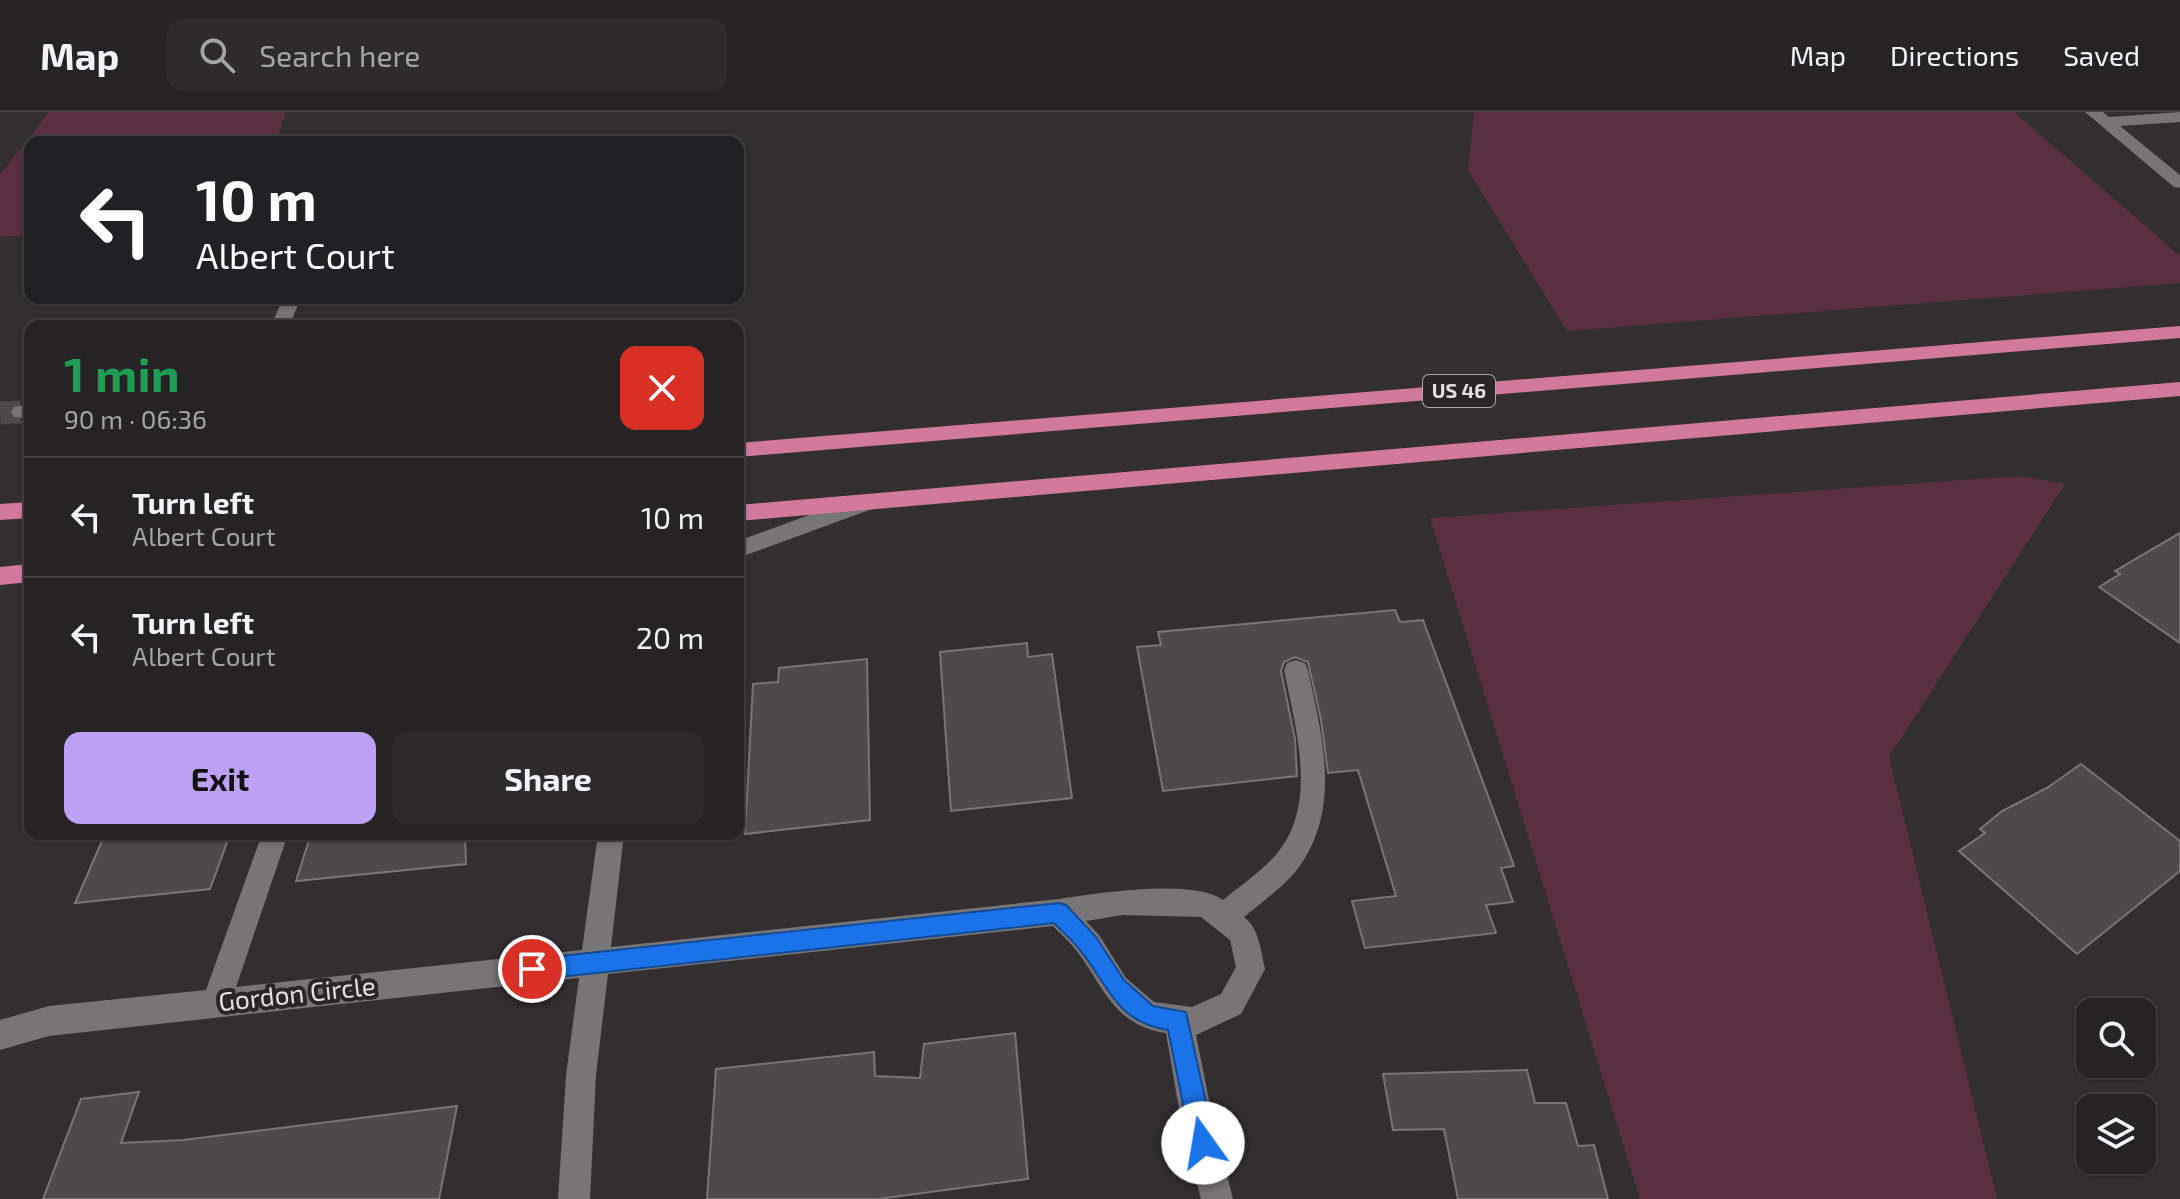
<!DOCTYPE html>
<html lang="en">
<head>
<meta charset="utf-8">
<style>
  :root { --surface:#262325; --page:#2e2b2d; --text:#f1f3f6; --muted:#a4a4a7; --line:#424042; --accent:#bca0f2 }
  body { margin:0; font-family:"Exo 2",sans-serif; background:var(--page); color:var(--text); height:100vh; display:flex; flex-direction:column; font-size:30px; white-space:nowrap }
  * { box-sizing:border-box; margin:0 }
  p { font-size:26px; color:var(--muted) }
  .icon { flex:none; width:44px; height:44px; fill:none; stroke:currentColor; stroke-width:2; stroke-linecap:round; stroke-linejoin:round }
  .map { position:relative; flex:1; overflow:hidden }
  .panel { position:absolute; left:24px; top:208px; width:720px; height:520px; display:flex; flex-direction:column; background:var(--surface); border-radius:16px; box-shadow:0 2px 6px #0004,0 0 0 2px var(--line) }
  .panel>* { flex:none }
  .hud { position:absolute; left:24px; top:24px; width:720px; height:168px; border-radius:16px; box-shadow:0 2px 6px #0004,0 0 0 2px var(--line); background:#202124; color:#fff; overflow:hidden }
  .tools { position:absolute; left:2076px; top:886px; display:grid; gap:16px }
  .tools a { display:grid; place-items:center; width:80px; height:80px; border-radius:16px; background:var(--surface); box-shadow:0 2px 6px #0004,0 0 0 2px var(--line); font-size:40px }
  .pin { position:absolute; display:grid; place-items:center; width:68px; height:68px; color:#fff; margin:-34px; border:4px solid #fff; border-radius:50%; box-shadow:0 2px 8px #0007 }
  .me { position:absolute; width:88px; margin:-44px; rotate:347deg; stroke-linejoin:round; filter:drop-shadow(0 0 6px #0008) }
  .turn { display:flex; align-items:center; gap:28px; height:168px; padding:0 40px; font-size:36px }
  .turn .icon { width:104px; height:104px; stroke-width:2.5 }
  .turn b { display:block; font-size:56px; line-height:68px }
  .round { display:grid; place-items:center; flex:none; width:84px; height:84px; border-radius:16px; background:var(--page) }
  .overview { display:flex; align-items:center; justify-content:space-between; height:136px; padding:0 40px }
  h1 { font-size:48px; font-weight:700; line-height:60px; color:#1e9e55 }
  .primary-button { display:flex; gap:16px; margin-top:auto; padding:16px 40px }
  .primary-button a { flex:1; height:92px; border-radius:16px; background:var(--accent); color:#111; font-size:32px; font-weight:700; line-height:92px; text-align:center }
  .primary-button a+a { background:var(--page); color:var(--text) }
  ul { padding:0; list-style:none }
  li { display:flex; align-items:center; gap:24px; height:120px; padding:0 40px; border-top:2px solid var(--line) }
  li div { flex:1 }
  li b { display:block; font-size:30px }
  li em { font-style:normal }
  header { display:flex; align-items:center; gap:48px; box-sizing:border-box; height:112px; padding:0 40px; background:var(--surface); border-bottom:2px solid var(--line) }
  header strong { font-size:38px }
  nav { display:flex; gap:44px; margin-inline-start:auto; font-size:28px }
  .search { width:560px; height:72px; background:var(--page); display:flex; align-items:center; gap:20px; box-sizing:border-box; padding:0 28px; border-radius:16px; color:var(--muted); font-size:30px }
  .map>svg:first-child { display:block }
</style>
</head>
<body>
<header>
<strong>Map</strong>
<div class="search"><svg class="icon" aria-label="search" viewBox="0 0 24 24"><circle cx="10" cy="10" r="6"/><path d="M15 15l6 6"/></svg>Search here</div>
<nav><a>Map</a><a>Directions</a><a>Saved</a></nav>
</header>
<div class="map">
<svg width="2180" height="1087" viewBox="0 0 2180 1087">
  <rect width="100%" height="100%" fill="#332f31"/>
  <g fill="#5a3041">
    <polygon points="49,0 286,0 276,30 30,30 30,123 0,125 0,63"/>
    <polygon points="1474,0 2014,0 2180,144 2180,171 1567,219 1468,58"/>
    <polygon points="2019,364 2065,372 1889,645 1997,1087 1640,1087 1430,406"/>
  </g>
  <g fill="#4d4a4b" stroke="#797577" stroke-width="2">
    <polygon points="2180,421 2180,531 2099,475 2120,462 2115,459"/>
    <polygon points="1395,498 1400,510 1423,508 1514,754 1501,756 1513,790 1486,793 1496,821 1365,836 1352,789 1396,784 1358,658 1328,661 1321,608 1308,550 1295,545 1284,550 1281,559 1295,627 1297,664 1163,679 1137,535 1161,533 1158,520"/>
    <polygon points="1027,531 1028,545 1052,542 1072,686 951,699 940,540"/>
    <polygon points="867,547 870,708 745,722 753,572 778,570 779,556"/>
    <polygon points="2081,652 2180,729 2180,759 2077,842 1959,739 1985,721 1980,717 2002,699 2047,676"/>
    <polygon points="105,722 230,722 210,777 75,791"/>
    <polygon points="311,722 465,722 466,752 296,769"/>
    <polygon points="1015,921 1028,1067 878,1087 707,1087 716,957 874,940 875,964 920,966 924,932"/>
    <polygon points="1527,958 1535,991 1566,991 1578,1034 1594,1033 1608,1087 1458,1087 1444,1017 1393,1018 1383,962"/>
    <polygon points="139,980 121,1031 183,1028 457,994 439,1087 43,1087 81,987"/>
  </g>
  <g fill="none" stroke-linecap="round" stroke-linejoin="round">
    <polyline stroke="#4d4a4b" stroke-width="23" stroke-dasharray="23 11" stroke-linecap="butt" points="0,301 21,300"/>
    <g fill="#787576" fill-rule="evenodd">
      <polygon points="2085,0 2103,0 2109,5 2180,0 2180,10 2120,14 2180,63 2180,76 2174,75"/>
      <polygon points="283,186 301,186 289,214 271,214"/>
      <polygon points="30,292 30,306 14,305 11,300 14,295"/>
      <polygon points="864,383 872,385 875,391 872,397 738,446 738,429"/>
      <path d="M1296 548 1305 551 1308 558C1322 624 1342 695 1299 755 1285 774 1263 789 1244 805 1259 816 1261 839 1265 857L1241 902 1196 923 1212 1003 1233 1087H1201L1180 1003 1166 921C1116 914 1105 878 1079 842 1072 832 1062 823 1053 814L608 862 596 963 590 1087H558L566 963 579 866 49 924 0 938V908L49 894 206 878 262 722H288L236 875 582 838 598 722H624L611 835 1059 787C1096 781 1193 766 1223 788 1241 773 1264 758 1279 739 1318 689 1295 614 1284 558L1287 551ZM1123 803 1201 805 1230 828 1236 855 1221 882 1192 895 1154 890 1126 866 1099 823 1086 809Z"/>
    </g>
    <g fill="#d27a9e" fill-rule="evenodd">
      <polygon points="2180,214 2180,226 738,345 738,331"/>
      <polygon points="2180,270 2180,284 738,409 738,393"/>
      <polygon points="30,390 30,406 0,408 0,392"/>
      <polygon points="30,452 30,470 0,473 0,455"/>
    </g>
  </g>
  <path fill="#1a73e8" stroke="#114b97" stroke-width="2" d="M1059 791 1066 793 1096 825 1124 868 1153 894 1186 900 1215 1031 1212 1039 1203 1043 1195 1039 1191 1031 1168 918C1116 910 1109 874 1080 838 1072 828 1063 820 1054 811L532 868 524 865 521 857 524 850 532 847Z"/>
  <g text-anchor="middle" stroke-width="8" stroke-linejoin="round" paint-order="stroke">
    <rect fill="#292627" stroke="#aaa8a9" stroke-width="2" x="1423" y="263" width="72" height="32" rx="6"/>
    <g font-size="20" font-weight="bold" fill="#e2e0e1">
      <text x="1459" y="286">US 46</text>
    </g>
    <g font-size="26" fill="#e2e0e1" stroke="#292627">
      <text transform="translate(297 882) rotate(-6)" y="9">Gordon Circle</text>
    </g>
  </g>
</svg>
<div class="tools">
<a><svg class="icon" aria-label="search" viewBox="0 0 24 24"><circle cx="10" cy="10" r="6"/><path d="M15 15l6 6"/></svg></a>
<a><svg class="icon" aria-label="layers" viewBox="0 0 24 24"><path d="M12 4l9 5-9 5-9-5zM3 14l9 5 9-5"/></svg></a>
</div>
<div class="pin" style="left:532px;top:857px;background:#d93025"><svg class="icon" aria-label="arrive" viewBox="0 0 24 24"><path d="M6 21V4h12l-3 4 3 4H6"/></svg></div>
<svg class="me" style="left:1203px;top:1031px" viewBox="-20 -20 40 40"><circle r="19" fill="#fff"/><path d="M0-13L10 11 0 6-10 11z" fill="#1a73e8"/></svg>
<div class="hud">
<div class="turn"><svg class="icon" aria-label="left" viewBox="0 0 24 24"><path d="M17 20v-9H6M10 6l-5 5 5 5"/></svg><div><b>10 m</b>Albert Court</div></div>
</div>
<section class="panel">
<div class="overview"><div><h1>1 min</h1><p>90 m · 06:36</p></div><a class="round" style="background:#d93025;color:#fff"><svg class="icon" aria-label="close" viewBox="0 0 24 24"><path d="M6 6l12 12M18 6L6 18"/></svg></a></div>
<ul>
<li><svg class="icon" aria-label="left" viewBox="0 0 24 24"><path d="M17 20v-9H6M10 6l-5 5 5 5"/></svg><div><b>Turn left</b><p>Albert Court</p></div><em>10 m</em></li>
<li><svg class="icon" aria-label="left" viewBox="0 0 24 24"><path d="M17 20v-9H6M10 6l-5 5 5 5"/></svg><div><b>Turn left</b><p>Albert Court</p></div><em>20 m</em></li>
</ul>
<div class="primary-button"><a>Exit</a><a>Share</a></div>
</section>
</div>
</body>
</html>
